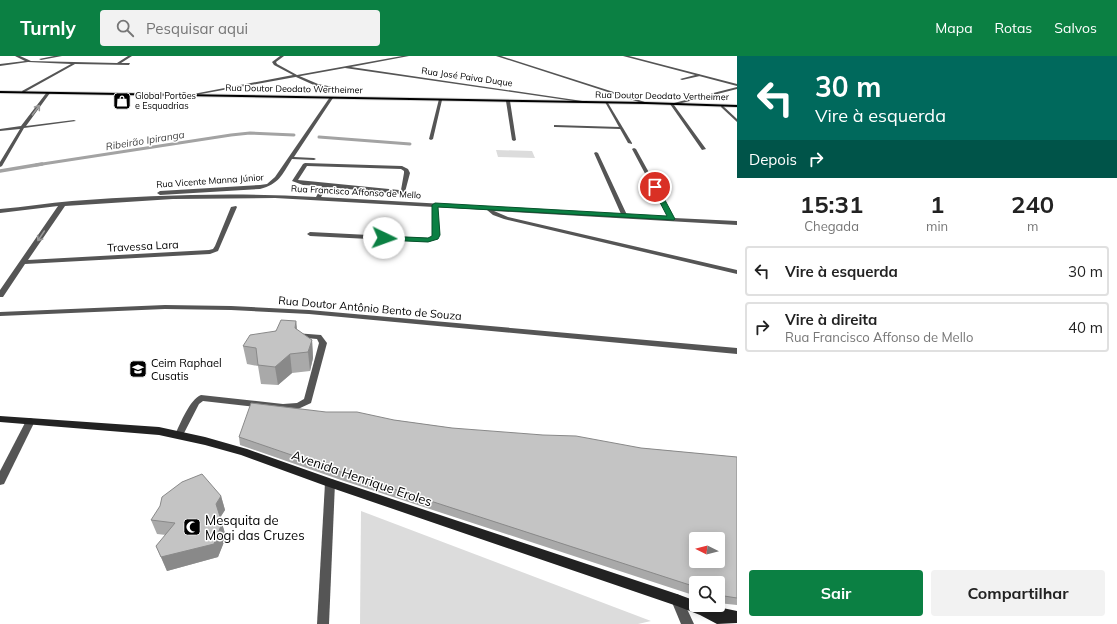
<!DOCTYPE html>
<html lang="pt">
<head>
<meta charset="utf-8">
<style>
  :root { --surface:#fff; --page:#f2f2f2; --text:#222; --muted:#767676; --line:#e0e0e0; --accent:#0b8043 }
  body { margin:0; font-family:Mulish,sans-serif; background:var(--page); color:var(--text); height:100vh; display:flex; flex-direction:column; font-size:15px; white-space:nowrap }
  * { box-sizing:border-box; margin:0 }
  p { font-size:13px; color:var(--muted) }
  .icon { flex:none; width:22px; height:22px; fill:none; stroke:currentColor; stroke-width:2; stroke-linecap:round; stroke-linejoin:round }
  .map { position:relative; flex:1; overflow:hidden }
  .drawer { display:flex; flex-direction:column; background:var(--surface); width:380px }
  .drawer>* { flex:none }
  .guide { background:#00695c; color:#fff; overflow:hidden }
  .needle { width:26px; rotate:276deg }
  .tools { position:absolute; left:689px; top:476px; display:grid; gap:8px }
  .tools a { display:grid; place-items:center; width:36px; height:36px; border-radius:4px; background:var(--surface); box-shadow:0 2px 10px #0003; font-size:20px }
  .pin { position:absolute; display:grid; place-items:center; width:34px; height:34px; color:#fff; margin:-17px; border:2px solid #fff; border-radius:50%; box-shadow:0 1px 4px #0007 }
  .me { position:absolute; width:44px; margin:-22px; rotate:93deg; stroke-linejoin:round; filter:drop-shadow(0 0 3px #0008) }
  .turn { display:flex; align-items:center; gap:14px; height:84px; padding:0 12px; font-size:18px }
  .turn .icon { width:52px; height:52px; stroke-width:2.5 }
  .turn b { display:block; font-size:28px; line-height:34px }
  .then { display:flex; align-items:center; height:38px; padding:0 12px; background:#0003; gap:8px; font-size:15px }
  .eta { display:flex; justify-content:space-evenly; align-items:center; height:68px; text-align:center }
  .eta b { font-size:24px; font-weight:700; line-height:28px }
  .primary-button { display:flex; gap:8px; margin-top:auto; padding:8px 12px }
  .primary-button a { flex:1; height:46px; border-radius:4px; background:var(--accent); color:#fff; font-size:16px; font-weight:700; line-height:46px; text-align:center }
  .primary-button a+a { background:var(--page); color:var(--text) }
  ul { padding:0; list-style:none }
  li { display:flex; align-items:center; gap:12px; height:50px; margin:0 8px 6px; padding:0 4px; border:2px solid var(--line); border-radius:4px }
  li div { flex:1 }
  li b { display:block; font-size:15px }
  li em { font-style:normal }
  header { display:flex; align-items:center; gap:24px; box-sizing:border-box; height:56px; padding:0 20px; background:var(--accent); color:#fff }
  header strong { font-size:19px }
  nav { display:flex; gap:22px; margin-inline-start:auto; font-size:14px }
  .search { width:280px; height:36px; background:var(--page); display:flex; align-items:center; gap:10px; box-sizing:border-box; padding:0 14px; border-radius:4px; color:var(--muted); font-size:15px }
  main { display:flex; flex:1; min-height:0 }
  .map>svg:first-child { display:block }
</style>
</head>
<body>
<header>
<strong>Turnly</strong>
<div class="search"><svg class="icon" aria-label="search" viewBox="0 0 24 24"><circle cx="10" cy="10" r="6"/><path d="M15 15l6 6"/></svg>Pesquisar aqui</div>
<nav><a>Mapa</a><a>Rotas</a><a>Salvos</a></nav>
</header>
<main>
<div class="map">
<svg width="737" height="568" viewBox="0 0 737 568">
  <rect width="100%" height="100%" fill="#fff"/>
  <g fill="#dcdcdc">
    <polygon points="496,94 532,95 535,102 498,101"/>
    <polygon points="361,455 651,565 638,568 360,568"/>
  </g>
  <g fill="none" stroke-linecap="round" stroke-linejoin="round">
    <g stroke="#a3a3a3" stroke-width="3">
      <polyline points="319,81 410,88"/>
      <polyline points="36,109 231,79 250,77 294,79"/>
    </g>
    <polyline stroke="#a3a3a3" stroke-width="3.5" points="0,115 42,108"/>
    <defs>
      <polygon id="primary" points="0,35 646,46 737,49 737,51 646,48 0,37"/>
    </defs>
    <use href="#primary" stroke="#dbdbdb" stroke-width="2"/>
    <g fill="#555" fill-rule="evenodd">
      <polygon points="699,18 700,20 682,24 680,23"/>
      <polygon points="297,19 318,28 343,33 341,34 316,30 296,21"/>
      <polygon points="439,43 442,44 433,83 431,84 429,83"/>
      <polygon points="554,69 620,71 622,72 620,73 555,71 554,71"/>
      <polygon points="433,148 437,149 440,179 437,183 428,186 310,180 307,178 310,176 428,182 433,181 434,179"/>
      <path d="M295 277 321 279 327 287 311 347 298 353 283 354 203 345 199 348 182 381 179 382 176 381 175 379C180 368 190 343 201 339L283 348 297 347 304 343 319 287 317 283 295 281 294 279Z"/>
    </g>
    <g fill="#555" fill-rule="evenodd">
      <polygon points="15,0 20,0 31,5 117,7 128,0 132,0 121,7 130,7 129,9 75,8 23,37 22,35 71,8 28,6 0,10 0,8 25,5"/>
      <polygon points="54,0 62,0 41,4 39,3"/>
      <polygon points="280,0 284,0 276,6 277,8 297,19 402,0 409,0 351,11 589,46 587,47 345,12 190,40 188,39 293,19 274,9 272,6"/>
      <polygon points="496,0 501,0 648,47 645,48"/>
      <polygon points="623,0 629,0 737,28 737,30"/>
      <polygon points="737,31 737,33 674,49 706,93 702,94 670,48"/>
      <polygon points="47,36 50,37 26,70 74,64 76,65 24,72 2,110 0,111 0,106 20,73 0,75 0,73 21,70"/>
      <path d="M330 41 333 42 294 101 314 102 316 103 314 104 292 103C282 119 279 128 260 133L160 139 157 137 160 135 260 129 267 128 275 121Z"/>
      <polygon points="508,44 510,45 516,84 514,85 512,84 506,45"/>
      <polygon points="605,46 608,47 632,87 632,88 628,87"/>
      <polygon points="722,49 737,63 737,66 721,51"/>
      <path d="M634 92 636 93 674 162 737 165V169L494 155 508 161 737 214V218L504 163 493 159 487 154 275 142 173 143 65 150 28 204 209 194 213 193 215 190 231 151 236 150 237 151 218 195 210 198 25 208 3 241H0V234L58 150 0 157V153C24 151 49 147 72 145 153 139 235 136 316 141L322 130 303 129 292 125 303 108 305 107 402 110 408 113 410 117 405 136 399 138 327 131 321 141 621 158 594 97 596 96 598 97 627 159 668 161 632 93ZM307 110 401 113 404 115V117L401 134H399L298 124Z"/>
      <polygon points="165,249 231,250 309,254 737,292 737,298 309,258 231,254 165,253 0,260 0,256"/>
      <polygon points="30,362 33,363 35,365 4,428 0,429 0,415 27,363"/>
      <polygon points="330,423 334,424 335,427 329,568 317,568 325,427 326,424"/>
      <polygon points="677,538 681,540 694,568 681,568 671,544 673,540"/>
    </g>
    <polygon fill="#222" fill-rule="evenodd" points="0,360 159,371 205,381 247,393 332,423 677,538 696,545 696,549 707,549 711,551 713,550 737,555 737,567 717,568 700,559 677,550 326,430 241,399 205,389 159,379 0,366"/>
    <use href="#primary" fill="#000" fill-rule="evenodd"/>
  </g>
  <g fill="#a9a9a9">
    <polygon points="296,265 297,274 312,284 313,302 310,315 292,317 278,329 261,328 258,310 247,308 243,290"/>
    <polygon points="394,364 452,372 641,392 737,401 737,549 718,547 718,527 696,527 696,540 341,424 240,389 239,381"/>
    <polygon points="221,440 225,454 220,461 226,481 218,501 167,515 156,490 166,479 157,478 151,464"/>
  </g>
  <g fill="#898989">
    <polygon points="296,265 298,283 295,272"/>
    <polygon points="312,284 313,302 310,315 308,296"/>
    <polygon points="290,298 292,317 278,329 275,311"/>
    <polygon points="221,440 225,454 220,462 216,448"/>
    <polygon points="222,467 226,481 218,501 167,515 161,501"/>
  </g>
  <g fill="#c4c4c4" stroke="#898989" fill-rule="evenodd">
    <polygon points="281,264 296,265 295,272 312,284 308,296 290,298 275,311 258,309 256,292 243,290 250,279 276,275"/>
    <path d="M251 347 326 356H357L394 364 452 372 543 379 576 380 641 392 737 401V542L724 540 718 538V527H696V531L341 416 239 381ZM696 483H718V505H696Z"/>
    <polygon points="202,418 221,440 216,448 222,467 214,488 161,501 156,490 175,467 151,464 160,450 162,441 182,426"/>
  </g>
  <defs><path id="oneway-shaft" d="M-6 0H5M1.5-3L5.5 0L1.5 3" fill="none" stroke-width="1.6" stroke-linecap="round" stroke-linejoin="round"/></defs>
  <g stroke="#999">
    <use href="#oneway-shaft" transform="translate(36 54) rotate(-53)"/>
    <use href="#oneway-shaft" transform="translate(41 180) rotate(124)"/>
  </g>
  <polygon fill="#0b8043" stroke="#07532c" points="655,129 658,131 675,163 674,164 438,151 440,179 438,183 428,186 384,184 380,182 384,180 428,182 432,180 432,149 435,147 667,160 652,131"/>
  <defs>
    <symbol id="shop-square" viewBox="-11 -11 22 22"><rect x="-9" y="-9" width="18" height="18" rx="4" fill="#000" stroke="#fff"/><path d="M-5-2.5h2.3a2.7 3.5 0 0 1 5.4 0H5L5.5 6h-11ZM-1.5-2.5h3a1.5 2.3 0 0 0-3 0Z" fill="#fff"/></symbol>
    <symbol id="school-square" viewBox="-11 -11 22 22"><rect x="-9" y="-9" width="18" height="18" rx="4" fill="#000" stroke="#fff"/><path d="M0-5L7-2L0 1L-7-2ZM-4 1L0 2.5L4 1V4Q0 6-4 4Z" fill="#fff"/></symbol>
    <symbol id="mosque-square" viewBox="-11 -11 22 22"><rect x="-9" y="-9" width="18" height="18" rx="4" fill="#000" stroke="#fff"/><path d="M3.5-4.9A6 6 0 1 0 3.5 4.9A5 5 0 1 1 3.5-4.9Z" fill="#fff"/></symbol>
  </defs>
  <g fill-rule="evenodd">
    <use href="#shop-square" x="112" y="35" width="20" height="20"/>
    <use href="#school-square" x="128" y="303" width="20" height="20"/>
    <use href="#mosque-square" x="182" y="461" width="20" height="20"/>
  </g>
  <g text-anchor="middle" stroke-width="3" stroke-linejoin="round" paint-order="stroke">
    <g font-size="9" fill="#000" stroke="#fff">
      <text transform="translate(467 21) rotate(8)" y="3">Rua José Paiva Duque</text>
      <text transform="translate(294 33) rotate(1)" y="3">Rua Doutor Deodato Wertheimer</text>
      <text transform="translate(662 40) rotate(1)" y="3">Rua Doutor Deodato Vertheimer</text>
      <text transform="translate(210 125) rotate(-4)" y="3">Rua Vicente Manna Júnior</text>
      <text transform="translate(356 136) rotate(3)" y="3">Rua Francisco Affonso de Mello</text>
    </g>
    <g font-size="9" fill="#000" stroke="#fff" text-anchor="start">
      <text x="135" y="43">Global Portões<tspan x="135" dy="10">e Esquadrias</tspan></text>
    </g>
    <g font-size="10" font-style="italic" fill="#444" stroke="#fff">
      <text transform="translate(145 84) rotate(-9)" y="4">Ribeirão Ipiranga</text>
    </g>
    <g font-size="11" fill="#000" stroke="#fff">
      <text transform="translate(143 190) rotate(-3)" y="4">Travessa Lara</text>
      <text transform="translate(370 252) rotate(5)" y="4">Rua Doutor Antônio Bento de Souza</text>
    </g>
    <g font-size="11" fill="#000" stroke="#fff" text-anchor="start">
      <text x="151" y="311">Ceim Raphael<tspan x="151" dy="13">Cusatis</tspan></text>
    </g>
    <g font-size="13" fill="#000" stroke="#fff">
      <text transform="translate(362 422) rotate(19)" y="5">Avenida Henrique Eroles</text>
    </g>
    <g font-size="13" fill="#000" stroke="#fff" text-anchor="start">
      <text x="205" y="469">Mesquita de<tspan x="205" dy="15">Mogi das Cruzes</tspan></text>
    </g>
  </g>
</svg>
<div class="tools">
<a><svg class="needle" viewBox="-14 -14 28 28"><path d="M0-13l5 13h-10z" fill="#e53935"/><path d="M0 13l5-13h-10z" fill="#767676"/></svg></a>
<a><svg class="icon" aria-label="search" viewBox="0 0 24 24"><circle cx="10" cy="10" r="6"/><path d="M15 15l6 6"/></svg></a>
</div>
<div class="pin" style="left:655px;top:131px;background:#d93025"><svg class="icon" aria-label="arrive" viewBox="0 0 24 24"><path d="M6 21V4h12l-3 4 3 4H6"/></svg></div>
<svg class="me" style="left:384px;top:182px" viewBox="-20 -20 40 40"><circle r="19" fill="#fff"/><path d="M0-13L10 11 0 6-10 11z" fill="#0b8043"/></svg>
</div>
<section class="drawer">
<div class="guide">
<div class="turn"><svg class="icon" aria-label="left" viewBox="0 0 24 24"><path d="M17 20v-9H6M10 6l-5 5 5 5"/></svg><div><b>30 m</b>Vire à esquerda</div></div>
<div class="then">Depois<svg class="icon" aria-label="right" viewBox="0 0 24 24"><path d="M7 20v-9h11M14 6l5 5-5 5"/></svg></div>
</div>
<div class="eta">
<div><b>15:31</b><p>Chegada</p></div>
<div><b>1</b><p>min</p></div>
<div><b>240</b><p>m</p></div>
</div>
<ul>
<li><svg class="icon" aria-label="left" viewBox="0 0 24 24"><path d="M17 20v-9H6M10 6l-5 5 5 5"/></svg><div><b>Vire à esquerda</b></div><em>30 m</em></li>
<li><svg class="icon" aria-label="right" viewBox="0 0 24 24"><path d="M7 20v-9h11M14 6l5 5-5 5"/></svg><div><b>Vire à direita</b><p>Rua Francisco Affonso de Mello</p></div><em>40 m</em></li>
</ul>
<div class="primary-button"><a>Sair</a><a>Compartilhar</a></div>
</section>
</main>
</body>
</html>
